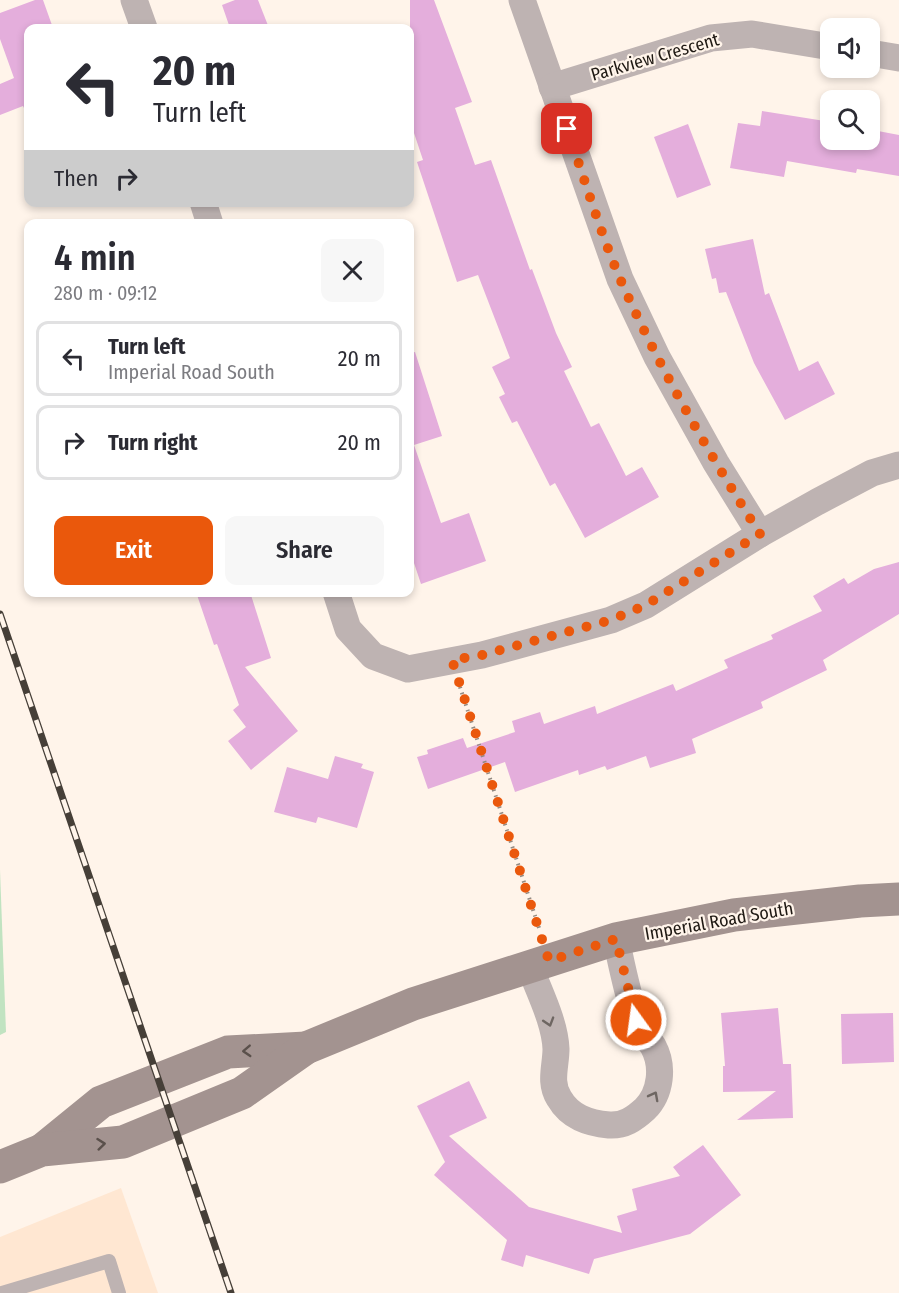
<!DOCTYPE html>
<html lang="en">
<head>
<meta charset="utf-8">
<style>
  :root { --surface:#fff; --page:#f7f7f7; --text:#2b2b33; --muted:#7c7c81; --line:#e1e1e2; --accent:#ea580c }
  body { margin:0; font-family:"Fira Sans Condensed",sans-serif; background:var(--page); color:var(--text); height:100vh; display:flex; flex-direction:column; font-size:22px; white-space:nowrap }
  * { box-sizing:border-box; margin:0 }
  p { font-size:20px; color:var(--muted) }
  .icon { flex:none; width:33px; height:33px; fill:none; stroke:currentColor; stroke-width:2; stroke-linecap:round; stroke-linejoin:round }
  .map { position:relative; flex:1; overflow:hidden }
  .side { position:absolute; left:24px; top:219px; width:390px; height:378px; display:flex; flex-direction:column; background:var(--surface); border-radius:12px; box-shadow:0 3px 9px #0003 }
  .side>* { flex:none }
  .hud { position:absolute; left:24px; top:24px; width:390px; height:183px; border-radius:12px; box-shadow:0 3px 9px #0003; background:#fff; color:var(--text); overflow:hidden }
  .controls { position:absolute; left:820px; top:18px; display:grid; gap:12px }
  .controls a { display:grid; place-items:center; width:60px; height:60px; border-radius:12px; background:var(--surface); box-shadow:0 3px 9px #0003; font-size:30px }
  .pin { position:absolute; display:grid; place-items:center; width:51px; height:51px; color:#fff; margin:-26px; border-radius:12px; box-shadow:0 3px 9px #0006 }
  .me { position:absolute; width:66px; margin:-33px; rotate:346deg; stroke-linejoin:round; filter:drop-shadow(0 0 4px #0008) }
  .turn { display:flex; align-items:center; gap:21px; height:126px; padding:0 30px; font-size:27px }
  .turn .icon { width:78px; height:78px; stroke-width:2.5 }
  .turn b { display:block; font-size:42px; line-height:51px }
  .then { display:flex; align-items:center; height:57px; padding:0 30px; background:#0003; gap:12px; font-size:22px }
  .round { display:grid; place-items:center; flex:none; width:63px; height:63px; border-radius:12px; background:var(--page) }
  .headline { display:flex; align-items:center; justify-content:space-between; height:102px; padding:0 30px }
  h1 { font-size:36px; font-weight:600; line-height:45px }
  .cta { display:flex; gap:12px; margin-top:auto; padding:12px 30px }
  .cta a { flex:1; height:69px; border-radius:12px; background:var(--accent); color:#fff; font-size:24px; font-weight:600; line-height:69px; text-align:center }
  .cta a+a { background:var(--page); color:var(--text) }
  ul { padding:0; list-style:none }
  li { display:flex; align-items:center; gap:18px; height:75px; margin:0 12px 9px; padding:0 18px; border:3px solid var(--line); border-radius:12px }
  li div { flex:1 }
  li b { display:block; font-size:22px }
  li em { font-style:normal }
  .map>svg:first-child { display:block }
</style>
</head>
<body>
<div class="map">
<svg width="899" height="1293" viewBox="0 0 899 1293">
  <rect width="100%" height="100%" fill="#fff4ea"/>
  <polygon fill="#ffe7d2" points="121,1188 158,1293 0,1293 0,1237"/>
  <polygon fill="#c1e3c1" points="0,870 6,1032 0,1035"/>
  <g fill="#e4aedc">
    <polygon points="35,0 43,0 53,28 28,28 28,110 25,110 23,106 0,115 0,84 14,78 0,39 0,13"/>
    <polygon points="235,0 258,0 269,28 230,28 222,5"/>
    <polygon points="410,0 434,0 472,102 455,108 475,165 491,160 530,270 532,269 556,333 572,367 564,371 591,427 599,423 626,476 642,467 659,497 585,538 555,483 550,486 517,421 512,423 499,397 505,394 492,367 510,358 478,275 457,282 417,162 423,160 410,121"/>
    <polygon points="762,111 831,122 831,140 877,140 878,131 899,135 899,176 857,169 856,173 787,161 784,177 730,168 738,123 760,126"/>
    <polygon points="688,124 711,185 677,198 654,137"/>
    <polygon points="753,239 765,295 769,293 799,371 818,361 835,394 785,420 754,363 726,292 719,293 716,278 712,279 705,249"/>
    <polygon points="415,352 442,436 414,445 441,523 469,513 486,561 421,584 410,551 410,353"/>
    <polygon points="899,562 899,614 823,660 827,670 761,702 763,708 692,739 696,753 650,768 646,756 607,770 605,766 579,775 578,770 515,792 505,762 428,789 417,757 428,754 427,750 463,738 467,748 515,732 512,721 540,712 544,724 595,706 597,714 673,684 676,691 728,668 724,660 773,639 771,635 822,611 813,596 844,578 848,584 874,569"/>
    <polygon points="196,592 250,592 271,658 245,667 298,731 251,770 228,741 246,727 233,710 239,705 217,644 214,645"/>
    <polygon points="335,756 363,764 361,768 374,772 357,828 318,817 316,823 274,812 287,767 328,779"/>
    <polygon points="778,1008 783,1064 791,1064 793,1118 737,1120 776,1091 723,1092 723,1066 725,1066 721,1013"/>
    <polygon points="893,1013 894,1062 842,1064 841,1014"/>
    <polygon points="469,1081 487,1118 449,1136 529,1207 622,1233 617,1216 637,1210 632,1189 680,1176 673,1167 703,1145 741,1195 690,1234 594,1259 589,1274 526,1255 523,1267 501,1260 507,1240 434,1175 445,1162 417,1106"/>
  </g>
  <g fill="none" stroke-linecap="round" stroke-linejoin="round">
    <polyline stroke="#938a82" stroke-width="4" stroke-dasharray="1.5 4.5" stroke-linecap="butt" points="460,687 540,931"/>
    <polyline stroke="#beb3b2" stroke-width="14" points="2,1293 109,1261 119,1293"/>
    <g stroke="#beb3b2" stroke-width="27">
      <polyline points="134,0 144,28"/>
      <polyline points="522,0 620,279 657,357 716,463 760,534"/>
      <polyline points="870,53 899,58"/>
      <polyline points="552,87 711,38 752,34 831,47"/>
      <polyline points="203,202 210,224"/>
      <polyline points="336,592 348,629 373,656 408,669 482,655 611,620 646,605 760,534 817,502 872,473 899,465"/>
      <path d="M530 967C539 992 555 1022 556 1049 556 1066 549 1082 559 1098 570 1117 588 1123 609 1125 624 1126 634 1119 645 1109 661 1093 664 1066 653 1046 647 1037 639 1029 636 1019 627 993 622 966 616 939"/>
    </g>
    <g stroke="#a39390" stroke-width="33">
      <polyline points="42,1150 101,1102 228,1052 306,1048"/>
      <polyline points="0,1167 42,1150 123,1142 242,1093 306,1048 413,1004 616,939 734,915 860,901 899,899"/>
    </g>
    <defs>
      <polyline id="rail" points="0,614 231,1293"/>
    </defs>
    <use href="#rail" stroke="#463f38" stroke-width="7"/>
    <use href="#rail" stroke="#fff4ea" stroke-width="4.5" stroke-dasharray="14" stroke-linecap="butt"/>
  </g>
  <defs><path id="oneway-chevron" d="M-2-3.5L2.5 0L-2 3.5" fill="none" stroke-width="1.6" stroke-linecap="round" stroke-linejoin="round" transform="scale(1.5)"/></defs>
  <g stroke="#6e6662">
    <use href="#oneway-chevron" transform="translate(549 1022) rotate(73)"/>
    <use href="#oneway-chevron" transform="translate(654 1096) rotate(-62)"/>
  </g>
  <g stroke="#5a504b">
    <use href="#oneway-chevron" transform="translate(247 1051) rotate(177)"/>
    <use href="#oneway-chevron" transform="translate(101 1144) rotate(-6)"/>
  </g>
  <g fill="none" stroke-linecap="round" stroke-linejoin="round">
    <path stroke="#ea580c" stroke-width="10" stroke-dasharray="0 18" d="M567 129C585 180 600 232 621 281 660 369 708 452 760 534L646 605 611 620 482 655 452 660 549 961 616 939 636 1020"/>
  </g>
  <g text-anchor="middle" stroke-width="4.5" stroke-linejoin="round" paint-order="stroke">
    <g font-size="18" fill="#1f1913" stroke="#fff4ea">
      <text transform="translate(655 57) rotate(-16)" y="6">Parkview Crescent</text>
      <text transform="translate(719 921) rotate(-10)" y="6">Imperial Road South</text>
    </g>
  </g>
</svg>
<div class="controls">
<a><svg class="icon" aria-label="sound" viewBox="0 0 24 24"><path d="M4 9h4l5-4v14l-5-4H4zM17 9q2 3 0 6"/></svg></a>
<a><svg class="icon" aria-label="search" viewBox="0 0 24 24"><circle cx="10" cy="10" r="6"/><path d="M15 15l6 6"/></svg></a>
</div>
<div class="pin" style="left:567px;top:129px;background:#d93025"><svg class="icon" aria-label="arrive" viewBox="0 0 24 24"><path d="M6 21V4h12l-3 4 3 4H6"/></svg></div>
<svg class="me" style="left:636px;top:1020px" viewBox="-20 -20 40 40"><circle r="17" fill="#ea580c" stroke="#fff" stroke-width="3"/><path d="M0-11L8 9 0 5-8 9z" fill="#fff"/></svg>
<div class="hud">
<div class="turn"><svg class="icon" aria-label="left" viewBox="0 0 24 24"><path d="M17 20v-9H6M10 6l-5 5 5 5"/></svg><div><b>20 m</b>Turn left</div></div>
<div class="then">Then<svg class="icon" aria-label="right" viewBox="0 0 24 24"><path d="M7 20v-9h11M14 6l5 5-5 5"/></svg></div>
</div>
<section class="side">
<div class="headline"><div><h1>4 min</h1><p>280 m · 09:12</p></div><a class="round"><svg class="icon" aria-label="close" viewBox="0 0 24 24"><path d="M6 6l12 12M18 6L6 18"/></svg></a></div>
<ul>
<li><svg class="icon" aria-label="left" viewBox="0 0 24 24"><path d="M17 20v-9H6M10 6l-5 5 5 5"/></svg><div><b>Turn left</b><p>Imperial Road South</p></div><em>20 m</em></li>
<li><svg class="icon" aria-label="right" viewBox="0 0 24 24"><path d="M7 20v-9h11M14 6l5 5-5 5"/></svg><div><b>Turn right</b></div><em>20 m</em></li>
</ul>
<div class="cta"><a>Exit</a><a>Share</a></div>
</section>
</div>
</body>
</html>
